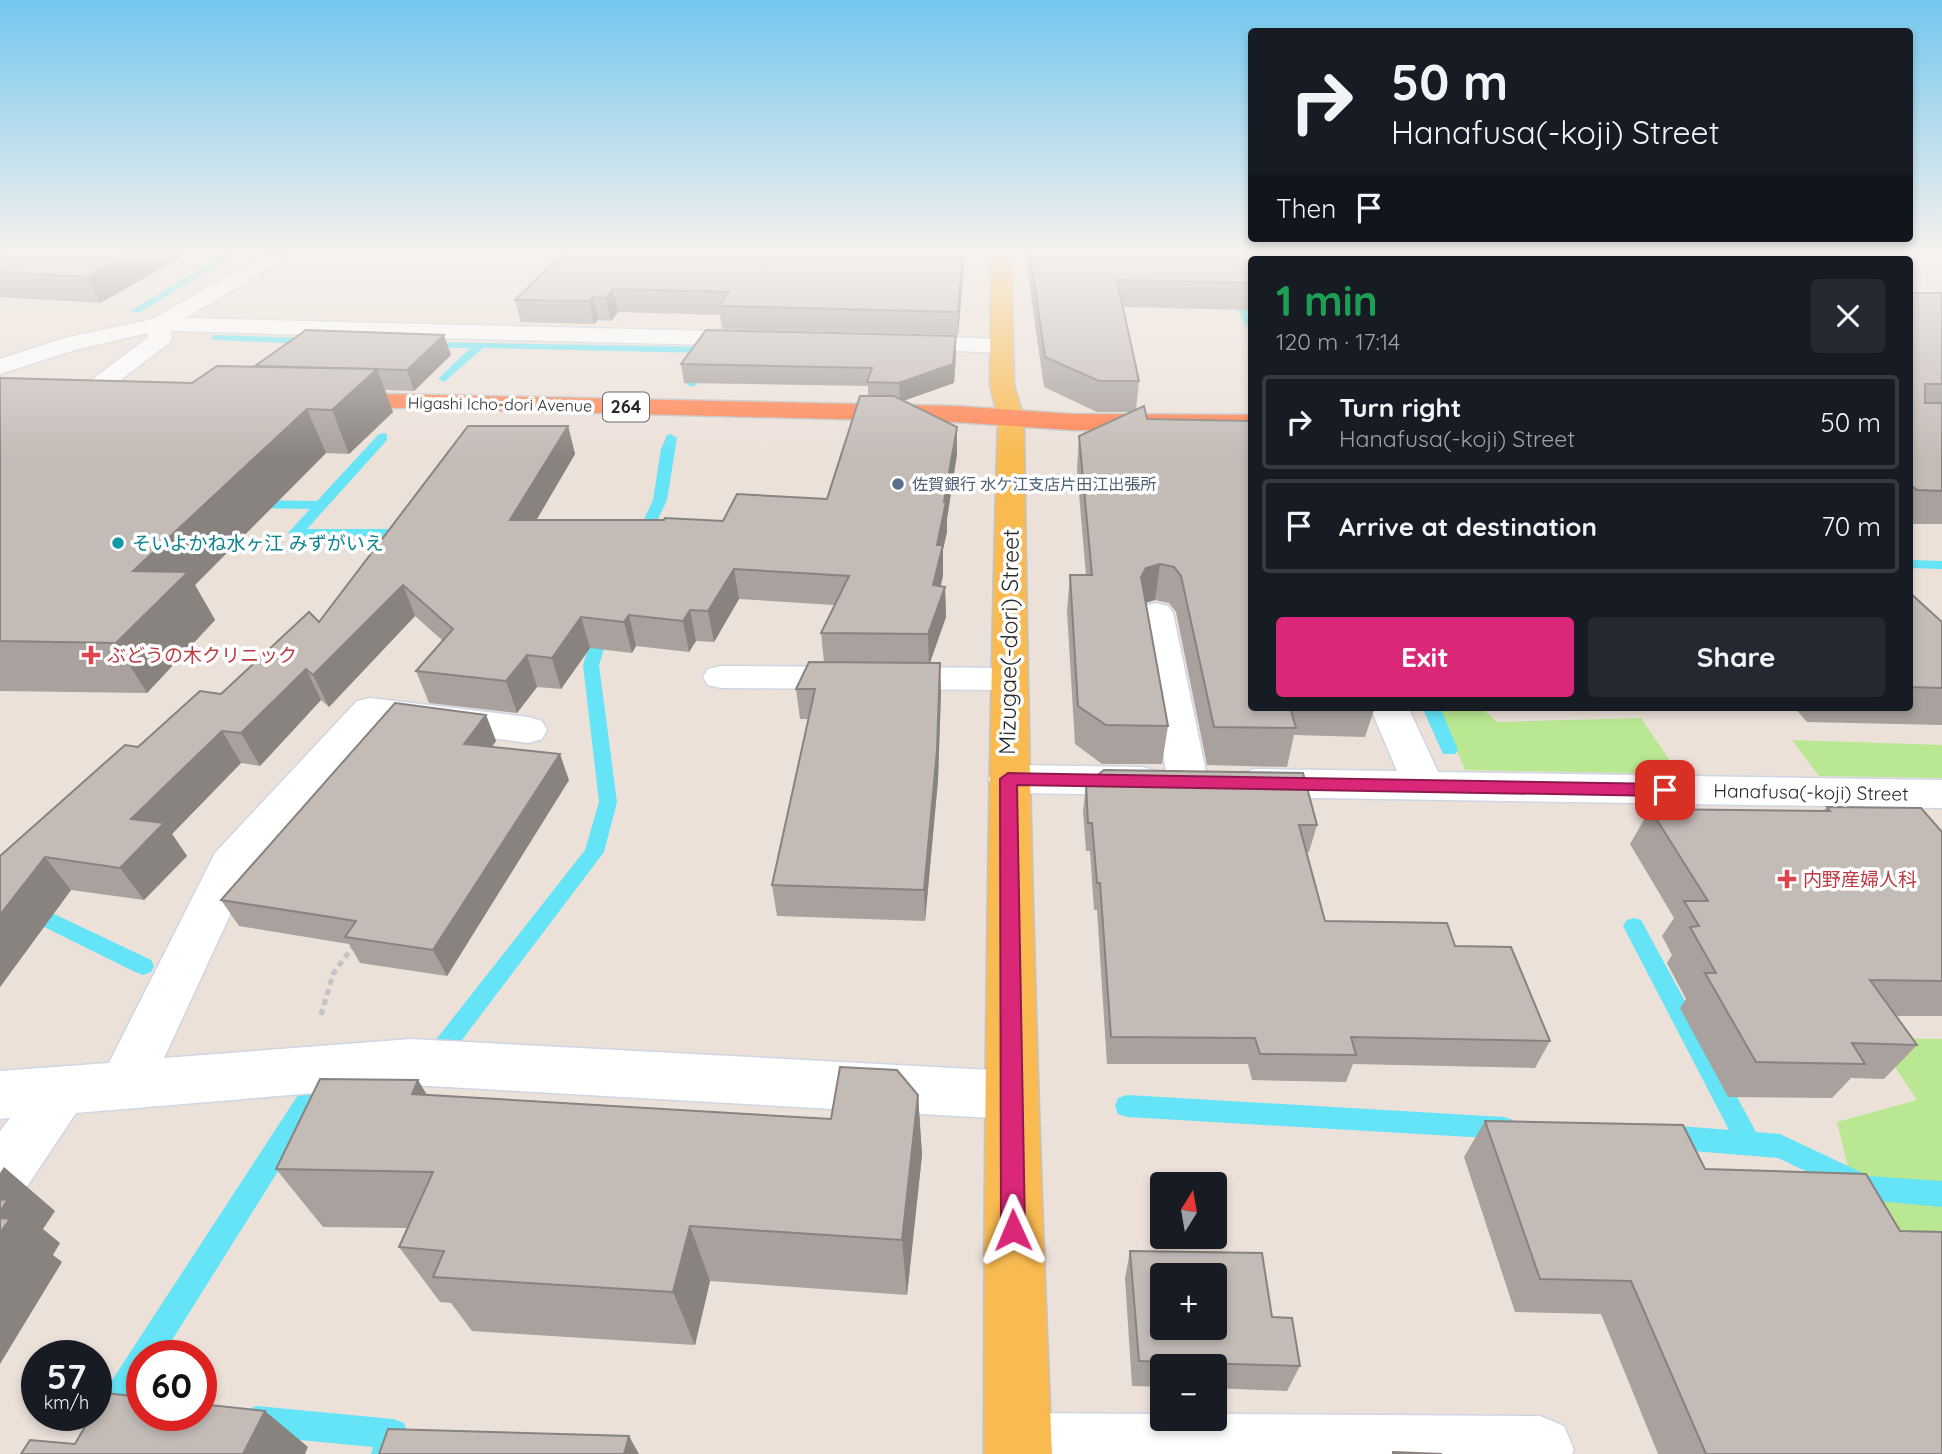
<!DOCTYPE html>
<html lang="en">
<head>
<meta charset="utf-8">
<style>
  :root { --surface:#171b24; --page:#242831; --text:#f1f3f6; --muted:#9ea1a6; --line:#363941; --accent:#db2777 }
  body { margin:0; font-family:Quicksand,"Noto Sans JP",sans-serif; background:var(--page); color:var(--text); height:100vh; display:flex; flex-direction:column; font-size:26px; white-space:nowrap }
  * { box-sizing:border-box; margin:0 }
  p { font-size:23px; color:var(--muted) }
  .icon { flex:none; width:38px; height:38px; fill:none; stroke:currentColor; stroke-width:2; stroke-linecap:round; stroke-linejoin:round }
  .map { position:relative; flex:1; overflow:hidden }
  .drawer { position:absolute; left:1248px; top:256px; width:665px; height:455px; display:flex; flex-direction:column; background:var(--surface); border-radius:7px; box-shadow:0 4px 10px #0003 }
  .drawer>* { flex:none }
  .banner { position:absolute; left:1248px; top:28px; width:665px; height:214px; border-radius:7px; box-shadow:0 4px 10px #0003; background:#171b24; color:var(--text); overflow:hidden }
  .needle { width:46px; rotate:11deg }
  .tools { position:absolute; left:1150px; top:1172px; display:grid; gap:14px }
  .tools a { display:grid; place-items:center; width:77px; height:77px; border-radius:7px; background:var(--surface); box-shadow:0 4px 10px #0003; font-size:35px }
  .speed { position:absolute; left:21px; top:1340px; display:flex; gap:14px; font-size:35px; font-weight:700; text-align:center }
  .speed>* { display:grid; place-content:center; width:91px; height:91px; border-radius:50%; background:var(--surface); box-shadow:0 4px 10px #0003; line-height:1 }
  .speed small { font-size:18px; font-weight:400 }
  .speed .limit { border:10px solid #d22; background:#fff; color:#111 }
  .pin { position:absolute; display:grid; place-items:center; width:60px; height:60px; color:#fff; margin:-30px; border-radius:14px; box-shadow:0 4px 10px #0006 }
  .me { position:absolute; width:77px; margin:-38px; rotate:359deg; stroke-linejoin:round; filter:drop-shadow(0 0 5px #0008) }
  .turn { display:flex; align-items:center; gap:24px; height:147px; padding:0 28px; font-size:32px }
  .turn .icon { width:91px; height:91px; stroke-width:2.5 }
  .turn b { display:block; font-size:49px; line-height:60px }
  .then { display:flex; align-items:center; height:66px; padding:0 28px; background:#0003; gap:14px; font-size:26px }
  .round { display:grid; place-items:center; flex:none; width:74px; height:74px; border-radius:7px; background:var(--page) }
  .head { display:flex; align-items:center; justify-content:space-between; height:119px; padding:0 28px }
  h1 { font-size:42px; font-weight:800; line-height:52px; color:#1e9e55 }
  .button { display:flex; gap:14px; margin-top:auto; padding:14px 28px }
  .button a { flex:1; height:80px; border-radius:7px; background:var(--accent); color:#fff; font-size:28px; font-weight:800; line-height:80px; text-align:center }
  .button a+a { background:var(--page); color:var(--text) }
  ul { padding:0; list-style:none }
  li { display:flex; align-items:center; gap:21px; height:94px; margin:0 14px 10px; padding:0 14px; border:4px solid var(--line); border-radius:7px }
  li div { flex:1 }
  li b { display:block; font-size:26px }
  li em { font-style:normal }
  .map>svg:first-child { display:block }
</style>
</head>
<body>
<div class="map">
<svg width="1942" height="1454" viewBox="0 0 1942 1454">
  <rect width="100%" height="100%" fill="#ece1d9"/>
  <g fill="#bae791">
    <polygon points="1439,707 1479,707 1498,722 1641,718 1679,774 1465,770"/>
    <polygon points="1792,740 1942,745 1942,778 1819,776"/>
    <polygon points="1876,1038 1942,1039 1942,1247 1903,1243 1859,1212 1837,1122 1917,1100"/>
  </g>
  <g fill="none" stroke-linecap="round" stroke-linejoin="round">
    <g fill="#64e4f6" fill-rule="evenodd">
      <polygon points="225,254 236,254 139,313 130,311"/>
      <path d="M1233 287C1245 294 1251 315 1251 329L1246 326 1228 290Z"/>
      <polygon points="216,335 314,338 319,341 314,344 212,340 212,336"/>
      <polygon points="422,342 710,347 715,350 698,384 692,387 686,384 703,353 483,348 444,382 438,379 440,377 470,348 426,347 421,344"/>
      <polygon points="383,433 387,434 387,440 307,529 388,529 390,532 384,566 374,566 372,563 375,536 295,537 288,533 310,509 252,508 245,504 252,500 317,501 379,434"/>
      <polygon points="671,434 677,438 667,500 646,544 636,544 634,541 653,500 661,449 667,435"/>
      <polygon points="1909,560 1942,561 1942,569 1909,568"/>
      <polygon points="603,622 611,627 599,665 617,802 604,852 443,1065 435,1068 427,1065 423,1058 427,1051 585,850 599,802 583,665 595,627"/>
      <polygon points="1422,707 1440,707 1458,750 1455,754 1443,754"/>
      <polygon points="29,902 151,960 154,966 151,972 143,975 135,972 22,916 19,910 22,904"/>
      <polygon points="1634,918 1641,920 1756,1132 1780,1134 1869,1176 1942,1181 1942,1207 1867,1200 1778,1158 1668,1149 1659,1145 1656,1137 1659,1129 1668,1125 1729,1130 1623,926 1627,920"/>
      <path d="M307 1092H332L341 1095 344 1103 341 1111 332 1114H314L162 1356H142V1389L137 1396H142V1416H155L153 1422C137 1428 117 1425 101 1419L97 1408 101 1397 298 1095Z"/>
      <polygon points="1127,1095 1504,1117 1513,1120 1516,1128 1513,1136 1504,1139 1127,1117 1118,1114 1115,1106 1118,1098"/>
      <polygon points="257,1406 393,1419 404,1423 408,1434 401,1454 371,1454 373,1447 257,1436 246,1432 242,1421 246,1410"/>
    </g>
    <defs>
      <g id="minor">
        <polygon points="267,254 292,254 186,318 753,332 761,334 765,339 761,344 753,346 171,331 172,339 168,344 94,400 85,403 76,400 72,395 148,337 148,333 78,349 0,374 0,359 64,338 152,319"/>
        <polygon points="904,336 1000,339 1008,341 1012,346 1008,351 1000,353 896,348 892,343 896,338"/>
        <polygon points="1156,603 1168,606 1173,613 1208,782 1202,792 1188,796 1174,792 1168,782 1139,613 1144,606"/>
        <polygon points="721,666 1009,668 1022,671 1027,679 1022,687 1009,690 721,688 708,685 703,677 708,669"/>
        <polygon points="370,698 528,717 542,721 547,730 542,739 528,743 379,723 249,874 164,1058 411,1039 1010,1071 1029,1078 1037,1095 1029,1112 1010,1119 411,1085 76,1113 20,1197 0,1205 0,1131 10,1118 0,1119 0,1071 109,1063 215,853 357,701"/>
        <polygon points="1370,707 1408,707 1438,772 1942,780 1942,808 1255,797 1241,793 1235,783 1241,773 1255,769 1397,771"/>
        <polygon points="1008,765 1142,767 1156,771 1162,781 1156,791 1142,795 1008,793 994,789 988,779 994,769"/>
        <polygon points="1018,1413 1162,1414 1162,1419 1214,1419 1214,1414 1540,1416 1564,1426 1574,1450 1572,1454 988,1454 985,1446 994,1422"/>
      </g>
      <path id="major" d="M991 254H1011L1014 385 1024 419C1028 764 1037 1109 1052 1454H984C984 1109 988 764 998 419L990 385Z"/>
      <polygon id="highway" points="337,393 955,406 1072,414 1251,415 1251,431 1072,430 955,422 328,406 324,401 328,396"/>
    </defs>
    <use href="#minor" stroke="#ced5e3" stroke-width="3"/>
    <use href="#major" stroke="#c3c3c3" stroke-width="3"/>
    <use href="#highway" stroke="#c3c3c3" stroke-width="3"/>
    <polyline stroke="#c3c3c3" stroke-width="5" stroke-dasharray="6 4.5" stroke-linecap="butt" points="321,1015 333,974 354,945"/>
    <use href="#minor" fill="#fff" fill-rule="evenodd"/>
    <use href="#major" fill="#f9ba51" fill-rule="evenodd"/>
    <use href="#highway" fill="#ff8351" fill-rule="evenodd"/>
  </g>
  <g fill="#a8a19d">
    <polygon points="0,254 187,254 100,303 0,297"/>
    <polygon points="562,254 965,254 958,335 722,329 720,315 618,312 611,321 598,320 594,324 521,322 515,300"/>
    <polygon points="1025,254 1836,254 1251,259 1251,310 1123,307 1139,381 1136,410 1147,419 1251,707 1375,707 1365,737 1294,735 1287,767 1207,765 1176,612 1169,603 1155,600 1145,603 1168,726 1162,764 1102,764 1075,744 1067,611 1070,575 1086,575 1077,470 1079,436 1132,412 1097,412 1044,387"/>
    <rect x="1909" y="293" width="33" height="231"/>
    <polygon points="956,354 954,383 903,401 957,454 947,519 947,532 943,549 943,575 941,586 945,587 946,617 930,663 941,692 938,780 925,921 777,916 772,885 809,719 800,719 796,689 824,662 821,633 834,605 739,599 714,642 696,641 689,652 636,646 632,653 590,648 561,689 537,687 517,713 429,703 416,671 443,641 415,616 329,707 321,700 260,766 241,763 172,834 187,856 144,900 71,890 0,987 0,856 138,747 221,694 319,622 568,426 575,454 536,520 723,521 827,499 868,396 868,386 684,383 681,364"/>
    <polygon points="451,355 414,391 385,390 393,412 349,454 326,453 195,585 215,620 147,693 0,691 0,378 192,383 255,367"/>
    <polygon points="1909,592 1942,622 1942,725 1807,722 1794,707 1909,707"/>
    <polygon points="486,715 496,741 492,747 569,780 447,976 360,963 349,944 239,926 221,900"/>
    <polygon points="1086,784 1317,825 1309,852 1306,852 1325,921 1455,946 1550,1041 1535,1068 1353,1064 1346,1082 1252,1080 1248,1064 1107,1064 1097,910 1094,910 1090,851 1086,851 1083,811"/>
    <polygon points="1827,807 1942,832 1942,1016 1896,1016 1917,1045 1884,1079 1851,1078 1832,1098 1728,1097 1680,1008 1686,999 1667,963 1672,955 1662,936 1674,918 1630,844 1650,809 1823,811"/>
    <polygon points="427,1095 831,1119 918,1095 922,1155 907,1295 710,1281 695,1345 472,1331 451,1303 440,1302 399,1247 407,1228 323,1227 276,1169"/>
    <polygon points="1485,1121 1705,1169 1942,1454 1658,1454 1601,1314 1515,1312 1464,1157"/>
    <polygon points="1130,1251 1272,1317 1300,1366 1287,1391 1214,1388 1214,1367 1162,1367 1162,1387 1132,1386 1125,1278"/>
  </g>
  <g fill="#88837f">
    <polygon points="129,254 187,254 100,303 87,277"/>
    <polygon points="963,254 965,254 958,335 958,312"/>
    <polygon points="613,289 618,312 611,321 606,298"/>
    <polygon points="593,297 598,320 594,324 589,301"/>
    <polygon points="444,335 451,355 414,391 407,370"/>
    <polygon points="956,336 956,354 954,383 900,402 899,383"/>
    <polygon points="377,369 393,412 349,454 332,410"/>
    <polygon points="307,409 326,453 195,585 215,620 147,693 116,643 133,571"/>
    <polygon points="568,426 575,454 519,550 510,520"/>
    <polygon points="957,427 957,454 947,519 947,532 943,549 943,575 934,616 933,585 937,545"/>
    <polygon points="1160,564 1155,600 1142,604 1141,577 1146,568"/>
    <polygon points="734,569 739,599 714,642 708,611"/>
    <polygon points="403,585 415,616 329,707 313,675"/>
    <polygon points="945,587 946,617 929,665 928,634"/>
    <polygon points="690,610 696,641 689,652 683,621"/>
    <polygon points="629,615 636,646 632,653 624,622"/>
    <polygon points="581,617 590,648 561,689 552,658"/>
    <polygon points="527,655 537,687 517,713 506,681"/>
    <polygon points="940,663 941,692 938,780 925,921 924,890"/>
    <polygon points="306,669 321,700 260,766 241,733"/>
    <polygon points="486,715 496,741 475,770 464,744"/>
    <polygon points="222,731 241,763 172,834 187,856 144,900 120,868 131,819"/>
    <polygon points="560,754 569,780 447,976 433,950"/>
    <polygon points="45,857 71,890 0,987 0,915"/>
    <polygon points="418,1080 454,1140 412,1094"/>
    <polygon points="918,1095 922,1155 907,1295 902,1240"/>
    <polygon points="4,1167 55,1211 43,1229 60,1243 53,1255 62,1262 0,1364 0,1173"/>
    <polygon points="690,1226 710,1281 695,1345 673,1292"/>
    <polygon points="265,1411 308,1447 305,1454 243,1454"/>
    <polygon points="629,1436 639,1454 624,1454"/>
  </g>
  <g fill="#c3bbb6" stroke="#88837f" stroke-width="2" fill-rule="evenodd">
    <polygon points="0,254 129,254 87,277 0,272"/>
    <polygon points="562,254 963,254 958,312 719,306 729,292 613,289 606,298 593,297 589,301 515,300"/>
    <polygon points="1030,254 1836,254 1843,259 1251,259 1251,283 1117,280 1139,381 1099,381 1045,357"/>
    <polygon points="1909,293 1942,293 1942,384 1925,384 1925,403 1942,403 1942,491 1917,490 1909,484"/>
    <polygon points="306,330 444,335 407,370 255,366"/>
    <polygon points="706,330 956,336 953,364 899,383 867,382 872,368 681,364"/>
    <polygon points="217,366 377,369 332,410 307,409 133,571 188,572 116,643 0,641 0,378 192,383"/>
    <polygon points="860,396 894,396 957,427 944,502 946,502 937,545 943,545 933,585 945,587 928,634 821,633 849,576 734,569 708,611 690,610 683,621 629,615 624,622 581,617 552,658 527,655 506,681 416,671 453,629 403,585 313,675 306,669 241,733 222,731 131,819 164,823 120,868 45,857 0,915 0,856 125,745 138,747 200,691 221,694 309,612 319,622 468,426 568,426 510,520 664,520 665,518 723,521 737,494 827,499"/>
    <polygon points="1144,406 1147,419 1251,421 1251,707 1290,707 1296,728 1214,727 1181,576 1174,567 1160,564 1146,568 1141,577 1168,726 1106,725 1078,706 1070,575 1092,575 1079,436"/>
    <polygon points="1909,592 1942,622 1942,688 1909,687"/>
    <polygon points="809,662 940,663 937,750 924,890 772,885 815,689 796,689"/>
    <polygon points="395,703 486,715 464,744 560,754 433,950 345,937 356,921 221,900"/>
    <polygon points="1104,770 1303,773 1317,825 1299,825 1325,921 1447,923 1455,946 1511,947 1550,1041 1351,1037 1356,1055 1260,1054 1255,1038 1111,1037 1100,883 1097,883 1092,823 1088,823 1086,784"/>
    <polygon points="1827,807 1921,808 1942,832 1942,981 1870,980 1917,1045 1852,1043 1865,1064 1756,1062 1705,973 1716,973 1690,927 1699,926 1684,901 1708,901 1650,809 1830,811"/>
    <polygon points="840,1067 897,1070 918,1095 902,1240 690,1226 673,1292 433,1277 444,1251 399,1247 433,1172 276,1169 320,1079 418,1080 412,1094 831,1119"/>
    <polygon points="1485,1121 1683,1125 1705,1169 1866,1174 1900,1231 1942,1232 1942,1454 1706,1454 1631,1281 1540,1279"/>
    <polygon points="8,1199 0,1212 0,1200"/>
    <polygon points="0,1218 10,1219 0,1233"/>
    <path d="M1130 1251 1262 1253 1272 1317 1292 1318 1300 1366 1139 1361ZM1162 1276H1214V1328H1162Z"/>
    <polygon points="104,1393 142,1397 142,1416 201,1416 201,1404 265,1411 243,1454 21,1454 30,1440 75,1444 91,1416 96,1416 96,1407"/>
    <polygon points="388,1429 629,1436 624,1454 379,1454"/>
    <polygon points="1393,1452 1442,1454 1393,1454"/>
  </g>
  <linearGradient id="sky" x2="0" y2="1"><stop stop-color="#73c7ee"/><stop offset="0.55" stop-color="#f6f2ee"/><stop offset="1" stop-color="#f6f2ee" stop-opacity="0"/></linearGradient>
  <rect width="1942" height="458" fill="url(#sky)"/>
  <polygon fill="#db2777" stroke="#8e194d" stroke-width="2" points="1008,773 1665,784 1674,790 1665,796 1017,785 1025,1230 1022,1238 1013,1242 1005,1238 1001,1230 1000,779"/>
  <circle fill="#5c6f8a" stroke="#fff" stroke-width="2.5" cx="898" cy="484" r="7"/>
  <circle fill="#0f9aa8" stroke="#fff" stroke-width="2.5" cx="118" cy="543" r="7"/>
  <g fill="#e0444e" stroke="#fff" stroke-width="2.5">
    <path d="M87.5 644.5h7v7h7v7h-7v7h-7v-7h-7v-7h7z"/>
    <path d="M1783.5 868.5h7v7h7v7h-7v7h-7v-7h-7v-7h7z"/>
  </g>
  <g text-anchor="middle" stroke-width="7" stroke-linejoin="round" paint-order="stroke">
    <g font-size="16" fill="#282828" stroke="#fff">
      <text transform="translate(500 404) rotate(1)" y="6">Higashi Icho-dori Avenue</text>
    </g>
    <g font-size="16" fill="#4e5e75" stroke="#fff" text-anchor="start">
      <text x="912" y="490">佐賀銀行 水ケ江支店片田江出張所</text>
    </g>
    <rect fill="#fff" stroke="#686868" stroke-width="2" x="603" y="392.5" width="46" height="29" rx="5"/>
    <g font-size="18" font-weight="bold" fill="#282828">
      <text x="626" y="413">264</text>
    </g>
    <g font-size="19" fill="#0d838f" stroke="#fff" text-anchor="start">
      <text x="132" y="550">そいよかね水ヶ江 みずがいえ</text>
    </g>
    <g font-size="19" fill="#be3a42" stroke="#fff" text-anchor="start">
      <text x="107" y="662">ぶどうの木クリニック</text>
      <text x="1803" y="886">内野産婦人科</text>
    </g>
    <g font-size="19" fill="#282828" stroke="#fff">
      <text transform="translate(1811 792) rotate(1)" y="7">Hanafusa(-koji) Street</text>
    </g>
    <g font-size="23" fill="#282828" stroke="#fff">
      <text transform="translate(1009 642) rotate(-89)" y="8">Mizugae(-dori) Street</text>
    </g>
  </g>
</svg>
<div class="tools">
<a><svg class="needle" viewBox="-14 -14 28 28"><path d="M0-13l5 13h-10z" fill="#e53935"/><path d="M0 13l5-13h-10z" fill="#9ea1a6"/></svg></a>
<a>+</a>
<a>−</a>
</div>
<div class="speed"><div>57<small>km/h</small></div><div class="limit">60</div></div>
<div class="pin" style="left:1665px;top:790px;background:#d93025"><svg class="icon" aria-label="arrive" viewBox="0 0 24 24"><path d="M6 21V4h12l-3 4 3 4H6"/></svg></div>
<svg class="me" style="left:1013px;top:1230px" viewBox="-20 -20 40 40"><path d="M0-17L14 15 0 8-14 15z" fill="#db2777" stroke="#fff" stroke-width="4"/></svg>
<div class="banner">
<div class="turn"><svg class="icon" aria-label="right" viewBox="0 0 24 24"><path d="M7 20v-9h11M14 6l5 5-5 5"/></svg><div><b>50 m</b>Hanafusa(-koji) Street</div></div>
<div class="then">Then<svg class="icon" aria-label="arrive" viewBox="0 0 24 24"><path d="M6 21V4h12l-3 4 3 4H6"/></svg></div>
</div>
<section class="drawer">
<div class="head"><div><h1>1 min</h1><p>120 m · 17:14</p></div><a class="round"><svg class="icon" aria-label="close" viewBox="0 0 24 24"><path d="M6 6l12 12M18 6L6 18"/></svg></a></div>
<ul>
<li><svg class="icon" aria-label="right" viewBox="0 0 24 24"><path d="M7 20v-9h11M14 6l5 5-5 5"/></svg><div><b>Turn right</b><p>Hanafusa(-koji) Street</p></div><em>50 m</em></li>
<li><svg class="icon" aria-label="arrive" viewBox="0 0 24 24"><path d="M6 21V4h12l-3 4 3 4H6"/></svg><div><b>Arrive at destination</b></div><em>70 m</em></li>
</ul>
<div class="button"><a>Exit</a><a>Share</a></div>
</section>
</div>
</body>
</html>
